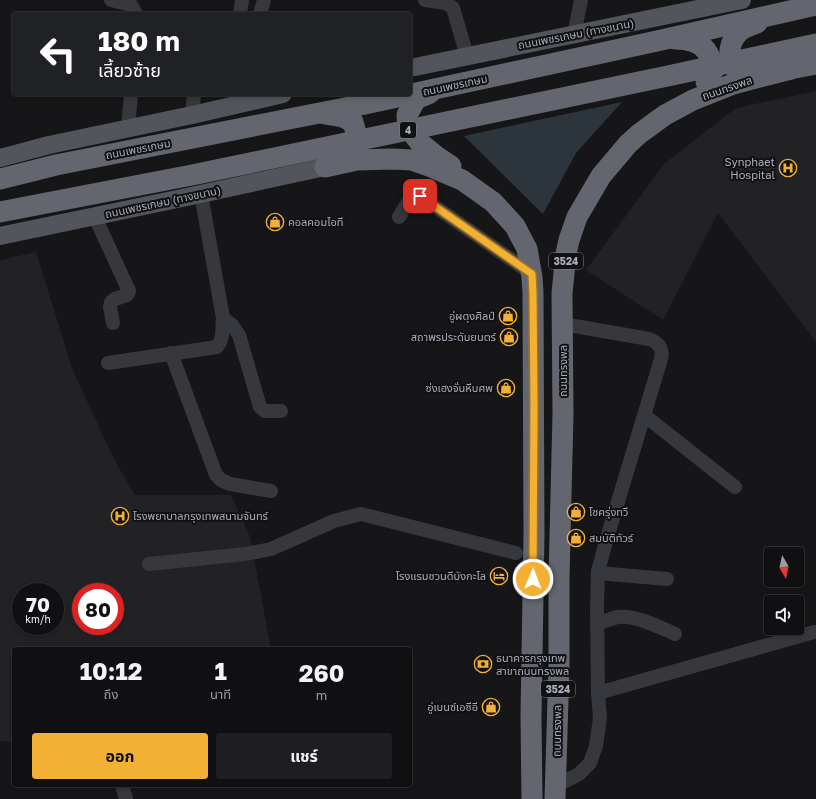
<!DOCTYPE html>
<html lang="th">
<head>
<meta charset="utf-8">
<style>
  :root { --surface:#101012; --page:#1e1e20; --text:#f1f3f6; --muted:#9c9d9f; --line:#303032; --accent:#f2b134 }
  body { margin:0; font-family:"Golos Text","Noto Sans Thai",sans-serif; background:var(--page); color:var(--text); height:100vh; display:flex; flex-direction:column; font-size:15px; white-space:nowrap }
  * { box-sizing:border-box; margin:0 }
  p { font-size:13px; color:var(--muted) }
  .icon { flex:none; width:22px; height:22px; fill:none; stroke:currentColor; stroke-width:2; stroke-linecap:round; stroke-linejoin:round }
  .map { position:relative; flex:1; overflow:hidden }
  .sheet { position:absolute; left:12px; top:647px; width:400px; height:140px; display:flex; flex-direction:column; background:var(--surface); border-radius:4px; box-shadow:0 2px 6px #0003,0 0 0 1px var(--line) }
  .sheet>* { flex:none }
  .guide { position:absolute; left:12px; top:12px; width:400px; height:84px; border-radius:4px; box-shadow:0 2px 6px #0003,0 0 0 1px var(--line); background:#202124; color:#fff; overflow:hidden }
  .needle { width:26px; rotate:171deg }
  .buttons { position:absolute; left:764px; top:547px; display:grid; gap:8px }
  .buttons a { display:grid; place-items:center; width:40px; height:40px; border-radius:4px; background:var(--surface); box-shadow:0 2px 6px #0003,0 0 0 1px var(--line); font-size:20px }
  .speed { position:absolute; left:12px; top:583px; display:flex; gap:8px; font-size:20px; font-weight:700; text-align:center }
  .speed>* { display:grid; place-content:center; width:52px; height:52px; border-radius:50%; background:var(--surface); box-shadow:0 2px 6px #0003,0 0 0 1px var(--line); line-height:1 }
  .speed small { font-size:10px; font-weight:400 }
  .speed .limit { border:6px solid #d22; background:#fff; color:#111 }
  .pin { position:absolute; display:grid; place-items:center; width:34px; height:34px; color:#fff; margin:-17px; border-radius:8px; box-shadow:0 2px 6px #0006 }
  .me { position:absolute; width:44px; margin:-22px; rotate:1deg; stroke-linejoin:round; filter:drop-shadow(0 0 3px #0008) }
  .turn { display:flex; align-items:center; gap:14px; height:84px; padding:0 20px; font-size:18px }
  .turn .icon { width:52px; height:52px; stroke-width:2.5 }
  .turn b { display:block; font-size:28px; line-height:34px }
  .eta { display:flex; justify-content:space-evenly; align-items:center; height:68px; text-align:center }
  .eta b { font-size:24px; font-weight:700; line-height:28px }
  .cta { display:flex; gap:8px; margin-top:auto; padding:8px 20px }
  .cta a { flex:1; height:46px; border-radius:4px; background:var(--accent); color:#111; font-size:16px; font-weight:700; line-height:46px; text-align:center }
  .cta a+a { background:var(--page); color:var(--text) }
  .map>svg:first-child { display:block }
</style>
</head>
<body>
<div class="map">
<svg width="816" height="799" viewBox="0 0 816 799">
  <rect width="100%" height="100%" fill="#161618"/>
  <g fill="#222225" fill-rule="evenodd">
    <polygon points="816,91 816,342 718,213 663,320 586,270 664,164 736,108"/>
    <path d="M36 252 73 371 115 461 135 495H231L250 537 271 649H14V742L0 741V260ZM21 592H55V626H21ZM81 592H115V626H81Z"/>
  </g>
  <polygon fill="#2c353c" points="622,102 576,153 543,214 464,136"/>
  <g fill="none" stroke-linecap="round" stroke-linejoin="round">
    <g stroke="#37383d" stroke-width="14">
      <polyline points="111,0 131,5 136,14"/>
      <polyline points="425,0 446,3 453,8 467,56"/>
      <polyline points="240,14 242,0"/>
      <polyline points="260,14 264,0"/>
      <polyline points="574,35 581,0"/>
      <polyline points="192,115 194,94"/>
      <polyline points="128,128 131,94"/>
      <polyline points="95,217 129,291 127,295 115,299 111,302 110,307 113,323"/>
      <path d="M399 217C405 208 408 197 420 196L532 274"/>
      <polyline points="223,318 232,325 239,335 260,407 265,411 281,411"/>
      <polyline points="171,353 216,475 221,480 230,484 271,491"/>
      <path d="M108 363 217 347C224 338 222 328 223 318L201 194"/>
      <polyline points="644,415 735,487"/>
      <polyline points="149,564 245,554 271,549 334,521 361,514 516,553"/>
      <polyline points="598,573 667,579"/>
      <path d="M597 624C604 622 611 618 618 617 636 615 659 627 675 634"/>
      <polyline points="598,693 814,632"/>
      <polyline points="122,785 126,799"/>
      <path d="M556 786 579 774 590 763 596 746 600 718 598 693 597 607 598 571 607 538 661 359C663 349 660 343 649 339L563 324"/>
    </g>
    <g stroke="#53555c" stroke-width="18">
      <polyline points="410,68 742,0"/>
      <polyline points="0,158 49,145 192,115 283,94"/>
      <polyline points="0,236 182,198 325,167"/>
    </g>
    <g stroke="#63666e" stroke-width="21">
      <path d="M675 39C690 39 705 43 710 58 712 62 712 67 713 71L706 82"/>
      <polyline points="778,71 816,64"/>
      <path d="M745 73C726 69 726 46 738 33 742 28 751 25 757 23"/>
      <polyline points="430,93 416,99 407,115 408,127 420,143 436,156 451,166"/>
      <polyline points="325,114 343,117 353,122 356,133 356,146 348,156"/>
      <polyline points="325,167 357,160 392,159 412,160 429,166 462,180 493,202 515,226 527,249 532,277 533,293 534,534 531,716 532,799"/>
      <polyline points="0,179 56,165 365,104 657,41 816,5"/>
      <polyline points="555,799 559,666 559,578 563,414 562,293 566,254 569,240 577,217 601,176 628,144 639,134 665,115 693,100 733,84 791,69"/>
    </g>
    <polyline stroke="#63666e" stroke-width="21" points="0,212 192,175 663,77 816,44"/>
  </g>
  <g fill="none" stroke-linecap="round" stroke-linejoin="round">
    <defs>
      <polyline id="route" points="420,196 532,274 533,293 534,404 533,579"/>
    </defs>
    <use href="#route" stroke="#9d7322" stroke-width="10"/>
    <use href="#route" stroke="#f2b134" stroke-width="7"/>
  </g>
  <defs>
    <symbol id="hospital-ring" viewBox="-11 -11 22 22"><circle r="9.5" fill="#111113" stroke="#f2b134" stroke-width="1.5"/><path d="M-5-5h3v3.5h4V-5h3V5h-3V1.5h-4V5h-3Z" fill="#f2b134"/></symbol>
    <symbol id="shop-ring" viewBox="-11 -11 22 22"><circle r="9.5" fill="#111113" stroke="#f2b134" stroke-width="1.5"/><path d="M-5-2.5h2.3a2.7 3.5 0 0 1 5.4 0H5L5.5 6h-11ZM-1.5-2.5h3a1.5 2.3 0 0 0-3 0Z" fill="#f2b134"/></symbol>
    <symbol id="hotel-ring" viewBox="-11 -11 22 22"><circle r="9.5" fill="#111113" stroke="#f2b134" stroke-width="1.5"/><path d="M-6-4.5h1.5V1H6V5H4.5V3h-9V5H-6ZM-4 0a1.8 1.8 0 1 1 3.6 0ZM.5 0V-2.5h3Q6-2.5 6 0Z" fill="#f2b134"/></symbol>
    <symbol id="bank-ring" viewBox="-11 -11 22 22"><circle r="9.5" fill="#111113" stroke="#f2b134" stroke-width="1.5"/><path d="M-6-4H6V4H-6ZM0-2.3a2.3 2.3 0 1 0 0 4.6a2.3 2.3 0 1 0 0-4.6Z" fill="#f2b134"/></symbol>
  </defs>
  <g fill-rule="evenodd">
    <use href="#hospital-ring" x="778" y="158" width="20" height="20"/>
    <use href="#shop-ring" x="265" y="212" width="20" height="20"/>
    <use href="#shop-ring" x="498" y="306" width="20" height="20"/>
    <use href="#shop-ring" x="499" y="327" width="20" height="20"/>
    <use href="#shop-ring" x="496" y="378" width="20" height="20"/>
    <use href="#shop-ring" x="566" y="502" width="20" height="20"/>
    <use href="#hospital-ring" x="110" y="506" width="20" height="20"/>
    <use href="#shop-ring" x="566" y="528" width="20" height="20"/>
    <use href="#hotel-ring" x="489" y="566" width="20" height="20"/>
    <use href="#bank-ring" x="473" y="654" width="20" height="20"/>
    <use href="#shop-ring" x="481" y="697" width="20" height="20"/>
  </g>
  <g text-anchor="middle" stroke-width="4" stroke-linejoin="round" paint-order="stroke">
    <g fill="#111113" stroke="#7b7e86" stroke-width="1">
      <rect x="400" y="122" width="16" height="16" rx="3"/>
      <rect x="549" y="253" width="34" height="16" rx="3"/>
      <rect x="541" y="681" width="34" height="16" rx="3"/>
    </g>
    <g font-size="10" font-weight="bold" fill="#a8adb8">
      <text x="408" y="134">4</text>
      <text x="566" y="265">3524</text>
      <text x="558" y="693">3524</text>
    </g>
    <g font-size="11" fill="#a8adb8" stroke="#111113">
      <text transform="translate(576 34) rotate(-11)" y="4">ถนนเพชรเกษม (ทางขนาน)</text>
      <text transform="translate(455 85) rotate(-12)" y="4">ถนนเพชรเกษม</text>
      <text transform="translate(727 88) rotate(-19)" y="4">ถนนทรงพล</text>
      <text transform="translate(138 149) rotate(-11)" y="4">ถนนเพชรเกษม</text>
      <text transform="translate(163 202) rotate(-12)" y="4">ถนนเพชรเกษม (ทางขนาน)</text>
      <text transform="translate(563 371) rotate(-90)" y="4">ถนนทรงพล</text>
      <text transform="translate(557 731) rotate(-89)" y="4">ถนนทรงพล</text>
    </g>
    <g font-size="11" fill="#a8adb8" stroke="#111113" text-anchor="end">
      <text x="775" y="166">Synphaet<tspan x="775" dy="13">Hospital</tspan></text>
      <text x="288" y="226" text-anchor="start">คอลคอมไอที</text>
      <text x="495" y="320">อู่ผดุงศิลป์</text>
      <text x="496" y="341">สถาพรประดับยนตร์</text>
      <text x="493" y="392">ซ่งเฮงจั่นหีบศพ</text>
      <text x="589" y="516" text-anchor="start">โชครุ่งทวี</text>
      <text x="133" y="520" text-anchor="start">โรงพยาบาลกรุงเทพสนามจันทร์</text>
      <text x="589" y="542" text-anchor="start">สมบัติทัวร์</text>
      <text x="486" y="580">โรงแรมชวนดีบังกะโล</text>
      <text x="496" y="662" text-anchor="start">ธนาคารกรุงเทพ<tspan x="496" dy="13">สาขาถนนทรงพล</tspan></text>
      <text x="478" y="711">อู่เบนซ์เอซีอี</text>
    </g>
  </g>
</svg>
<div class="buttons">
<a><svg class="needle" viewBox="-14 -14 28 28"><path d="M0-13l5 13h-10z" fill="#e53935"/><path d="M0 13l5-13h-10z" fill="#9c9d9f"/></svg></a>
<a><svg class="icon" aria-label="sound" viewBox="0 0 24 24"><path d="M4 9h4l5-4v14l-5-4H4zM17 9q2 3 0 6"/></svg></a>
</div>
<div class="speed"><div>70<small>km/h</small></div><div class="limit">80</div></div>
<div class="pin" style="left:420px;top:196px;background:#d93025"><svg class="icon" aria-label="arrive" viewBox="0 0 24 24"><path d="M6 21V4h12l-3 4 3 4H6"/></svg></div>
<svg class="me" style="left:533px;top:579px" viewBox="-20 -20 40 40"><circle r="17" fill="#f2b134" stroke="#fff" stroke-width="3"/><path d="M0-11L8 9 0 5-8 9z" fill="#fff"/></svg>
<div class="guide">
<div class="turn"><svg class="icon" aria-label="left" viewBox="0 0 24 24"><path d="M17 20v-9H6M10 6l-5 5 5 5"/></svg><div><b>180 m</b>เลี้ยวซ้าย</div></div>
</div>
<section class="sheet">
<div class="eta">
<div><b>10:12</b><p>ถึง</p></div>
<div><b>1</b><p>นาที</p></div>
<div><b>260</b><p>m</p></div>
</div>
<div class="cta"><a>ออก</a><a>แชร์</a></div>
</section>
</div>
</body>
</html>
